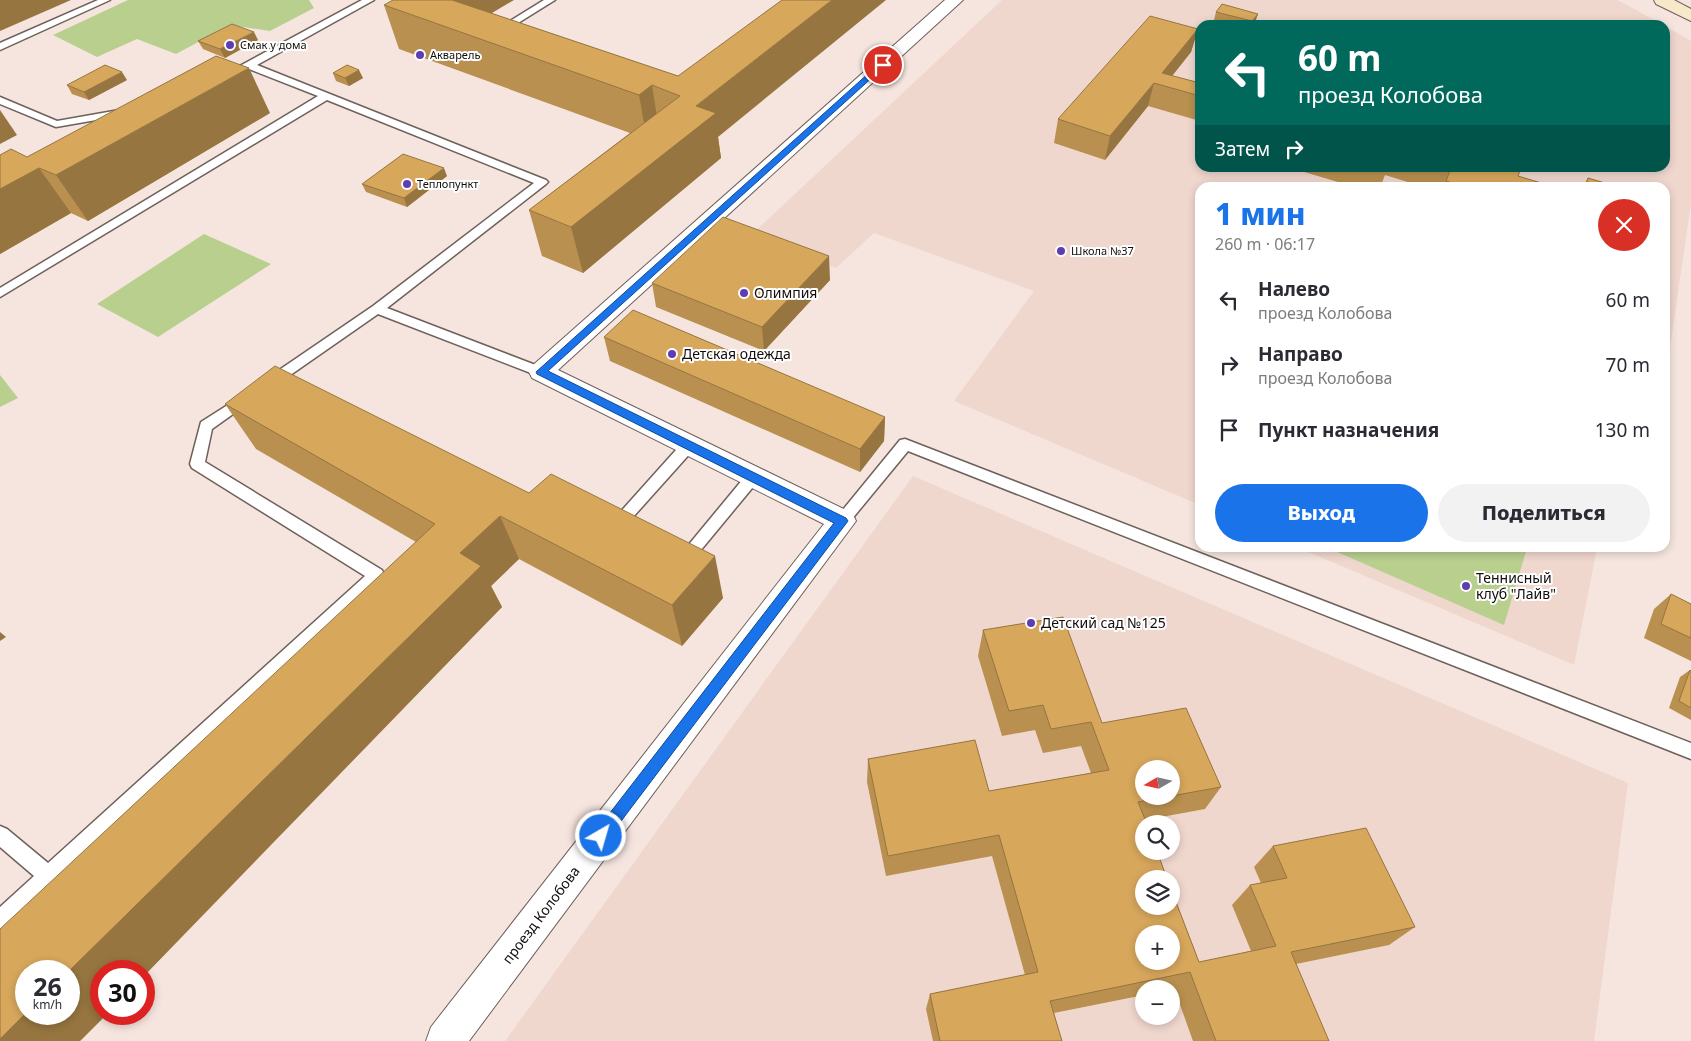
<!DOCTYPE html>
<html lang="ru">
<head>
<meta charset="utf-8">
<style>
  :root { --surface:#fff; --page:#f2f2f3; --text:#2b2b33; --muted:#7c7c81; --accent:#1a73e8 }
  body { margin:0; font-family:"Noto Sans",sans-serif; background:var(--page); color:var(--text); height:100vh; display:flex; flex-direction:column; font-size:19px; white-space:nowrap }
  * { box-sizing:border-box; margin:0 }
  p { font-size:16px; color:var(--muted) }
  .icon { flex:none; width:28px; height:28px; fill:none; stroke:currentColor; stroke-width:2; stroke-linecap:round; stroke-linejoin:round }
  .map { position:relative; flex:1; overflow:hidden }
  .details { position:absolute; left:1195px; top:182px; width:475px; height:370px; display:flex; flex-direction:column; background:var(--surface); border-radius:15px; box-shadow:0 2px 8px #0003 }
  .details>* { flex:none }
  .guide { position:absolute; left:1195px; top:20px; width:475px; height:152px; border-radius:15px; box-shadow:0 2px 8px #0003; background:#00695c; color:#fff; overflow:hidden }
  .needle { width:32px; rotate:261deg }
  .controls { position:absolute; left:1135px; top:760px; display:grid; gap:10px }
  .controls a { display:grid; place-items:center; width:45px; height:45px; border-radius:50%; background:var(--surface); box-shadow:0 2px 8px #0003; font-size:25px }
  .speed { position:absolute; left:15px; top:960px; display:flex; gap:10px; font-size:25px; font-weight:700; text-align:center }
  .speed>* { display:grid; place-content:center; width:65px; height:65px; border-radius:50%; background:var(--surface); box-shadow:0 2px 8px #0003; line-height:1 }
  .speed small { font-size:12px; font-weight:400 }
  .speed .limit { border:8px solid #d22; background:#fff; color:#111 }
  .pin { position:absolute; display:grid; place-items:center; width:42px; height:42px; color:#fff; margin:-21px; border:2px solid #fff; border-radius:50%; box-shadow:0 1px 5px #0007 }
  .me { position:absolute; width:55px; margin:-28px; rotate:38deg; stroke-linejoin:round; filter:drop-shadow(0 0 4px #0008) }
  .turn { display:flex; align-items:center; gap:18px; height:105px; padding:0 20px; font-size:22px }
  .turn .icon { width:65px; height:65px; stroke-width:2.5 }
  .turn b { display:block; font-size:35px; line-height:42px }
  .then { display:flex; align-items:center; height:48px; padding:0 20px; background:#0003; gap:10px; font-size:19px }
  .round { display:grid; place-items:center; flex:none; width:52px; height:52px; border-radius:26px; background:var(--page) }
  .head { display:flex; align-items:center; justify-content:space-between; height:85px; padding:0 20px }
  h1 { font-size:30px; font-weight:800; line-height:38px; color:var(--accent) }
  .cta { display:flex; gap:10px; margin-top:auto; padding:10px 20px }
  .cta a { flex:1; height:58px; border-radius:30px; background:var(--accent); color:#fff; font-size:20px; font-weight:800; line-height:58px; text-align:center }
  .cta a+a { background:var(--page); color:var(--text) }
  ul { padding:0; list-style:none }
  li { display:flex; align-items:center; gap:15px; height:65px; padding:0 20px }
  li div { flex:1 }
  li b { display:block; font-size:19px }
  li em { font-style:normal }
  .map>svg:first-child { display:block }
</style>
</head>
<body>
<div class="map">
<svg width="1691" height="1041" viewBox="0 0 1691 1041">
  <rect width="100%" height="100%" fill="#f6e5df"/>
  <g fill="#f0d7ce" fill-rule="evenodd">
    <polygon points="1002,0 1617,0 1629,6 1663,25 1200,25 1200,168 1665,168 1665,26 1691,41 1691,204 1668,361 1665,365 1665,188 1200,188 1200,505 954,401 1034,291 874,233 836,268 752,234"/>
    <path d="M913 476 1628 783 1594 1041H505ZM1144 769H1171V796H1144ZM1144 824H1171V851H1144ZM1144 879H1171V906H1144ZM1144 934H1171V961H1144ZM1144 989H1171V1016H1144Z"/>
    <polygon points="1299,548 1597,548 1574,665"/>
  </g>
  <g fill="#b8cf8e">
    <polygon points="128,0 309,0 314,8 270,31 230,25 176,54 137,39 97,57 53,35"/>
    <polygon points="204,234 271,264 158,337 97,304"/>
    <polygon points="0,375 18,398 0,407"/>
    <polygon points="1328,548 1527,548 1504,625"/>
  </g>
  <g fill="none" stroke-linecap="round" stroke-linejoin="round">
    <defs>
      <g id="lane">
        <polygon points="98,0 110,0 0,50 0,43"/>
        <polygon points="362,0 374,0 257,65 546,180 548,182 546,184 387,308 546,369 548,372 546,375 536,375 378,314 276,385 266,385 264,382 266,379 373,306 534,183 327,100 0,297 0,288 318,96 249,69 228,78 223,75"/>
        <polygon points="544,0 555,0 502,33 496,33 494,31"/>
        <polygon points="0,97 57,121 125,109 130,112 125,115 56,127 0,104"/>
        <polygon points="245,394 250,396 252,399 250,402 212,429 205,462 382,570 384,575 382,580 55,883 7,927 0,930 0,907 34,876 0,847 0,826 7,829 48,863 365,576 192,468 190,464 201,422"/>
        <polygon points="905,439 1691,743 1691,759 908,451 847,525 842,527 837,525 834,521 837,517 900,440"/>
        <polygon points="689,440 694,441 696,445 694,449 625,526 620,528 615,526 612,522 615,518 684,441"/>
        <polygon points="753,471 758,473 760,477 758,481 696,556 691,558 686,556 683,552 686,548 748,473"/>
      </g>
      <polygon id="street" points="945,0 963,0 558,370 852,513 856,521 469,1041 426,1041 431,1027 824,524 532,378 529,372 532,366"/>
      <polygon id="secondary" points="1654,0 1674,0 1691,9 1691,21 1656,4"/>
    </defs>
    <use href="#lane" stroke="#6e605b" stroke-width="3"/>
    <use href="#street" stroke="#6e605b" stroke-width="2"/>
    <use href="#secondary" stroke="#6e605b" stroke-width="2"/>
    <use href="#lane" fill="#fff" fill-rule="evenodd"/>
    <use href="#street" fill="#fff" fill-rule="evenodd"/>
    <use href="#secondary" fill="#f7e8c9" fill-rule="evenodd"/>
  </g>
  <g fill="#b9904f" fill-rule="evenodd">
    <polygon points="384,5 491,13 678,76 718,137 721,158 583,273 542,256 529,210 630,133 399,49"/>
    <polygon points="1216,12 1258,14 1255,22 1253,25 1233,25 1214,20"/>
    <polygon points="1198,29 1191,52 1172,76 1200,83 1200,121 1148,106 1105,160 1054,143 1058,119"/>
    <polygon points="258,40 225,58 203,49 198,41"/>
    <polygon points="333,73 363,78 349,86 336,81"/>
    <polygon points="127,80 89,100 72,94 67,85"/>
    <polygon points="270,113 88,221 71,213 0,254 0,155 27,157"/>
    <polygon points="1291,168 1521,168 1518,176 1558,188 1427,188 1385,175 1380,188 1358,188"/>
    <polygon points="447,176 407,207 366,192 362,184"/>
    <polygon points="1588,178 1622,188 1582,188"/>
    <polygon points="830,280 764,351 656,307 652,283"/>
    <polygon points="604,337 885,417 884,441 860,472 610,361"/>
    <polygon points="225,404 723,598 682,646 519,559 491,586 502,607 101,1014 107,1014 80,1041 416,542 256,449"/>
    <polygon points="1671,594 1691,604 1691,661 1644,638 1654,609"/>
    <path d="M983 630 1102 723 1221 787 1205 809 1145 820 1199 962 1251 951 1232 905 1250 885 1261 883 1254 867 1273 846 1415 927 1389 945 1296 964 1329 1041H1193L1174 988 1144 989V995L1054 1013 1062 1041H933L926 1009 930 994 1025 975 992 856 886 876 867 782 868 759 989 791 1091 773 1081 746 1043 753 1035 730 1002 736 978 656ZM1171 769V796H1144Z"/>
    <polygon points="1690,670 1691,671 1691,720 1669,708 1680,677"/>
  </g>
  <g fill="#967540">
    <polygon points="0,0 71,0 0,31"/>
    <polygon points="438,0 514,0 460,32"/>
    <polygon points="832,0 886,0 718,137 721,158 583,273 571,227 696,106"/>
    <polygon points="1258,14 1255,22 1253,25 1251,25 1252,21"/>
    <polygon points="1198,29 1191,52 1164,86 1162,73"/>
    <polygon points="254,32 258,40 225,58 220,49"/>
    <polygon points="249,68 270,113 88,221 56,175"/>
    <polygon points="359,70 363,78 349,86 345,78"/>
    <polygon points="122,72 127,80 89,100 84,92"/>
    <polygon points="1154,83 1148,106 1105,160 1110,136"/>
    <polygon points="652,85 659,130 647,140 639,95"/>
    <polygon points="0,110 17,135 0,144"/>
    <polygon points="39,168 71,213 0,254 0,189"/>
    <polygon points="444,168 447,176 407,207 404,198"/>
    <polygon points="829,256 830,280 764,351 762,327"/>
    <polygon points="885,417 884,441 860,472 860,449"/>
    <polygon points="500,516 519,559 491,586 502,607 144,976 144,971 101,971 101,1014 107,1014 80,1041 0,1041 0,1039 26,1013 69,1014 69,971 460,553"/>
    <polygon points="715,556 723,598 682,646 672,605"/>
    <polygon points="0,632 6,637 0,641"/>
  </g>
  <g fill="#d7a75c" stroke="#967540" fill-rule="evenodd">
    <polygon points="393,0 452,0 678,76 782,0 832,0 696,106 716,113 571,227 529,210 680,96 652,85 639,95 384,5"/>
    <polygon points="1222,4 1258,14 1252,21 1216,12"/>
    <polygon points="1150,16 1198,29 1162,73 1200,83 1200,96 1154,83 1110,136 1058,119"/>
    <polygon points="232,24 254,32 220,49 198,41"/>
    <polygon points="216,56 249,68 56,175 39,168 0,189 0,155 11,149 27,157"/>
    <polygon points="105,65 122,72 84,92 67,85"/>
    <polygon points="347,65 359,70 345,78 333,73"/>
    <polygon points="403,154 444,168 404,198 362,184"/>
    <polygon points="1451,168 1521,168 1518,176 1558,188 1523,188 1515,185 1514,188 1469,188 1446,181"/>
    <polygon points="1588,178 1622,188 1585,188"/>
    <polygon points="723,217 829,256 762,327 652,283"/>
    <polygon points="633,310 885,417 860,449 604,337"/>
    <polygon points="275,366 529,493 551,474 715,556 672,605 500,516 460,553 481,566 69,971 26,971 26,1013 0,1039 0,929 435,524 225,404"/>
    <polygon points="1671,594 1691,604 1691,638 1661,624"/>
    <path d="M1063 617 1102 723 1186 708 1221 787 1171 796V769H1144V796H1168L1138 802 1147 824H1144V851H1157L1167 879H1144V906H1171V889L1199 962 1276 946 1250 885 1287 878 1273 846 1366 828 1415 927 1291 952 1329 1041H1216L1190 972 1050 1001 1062 1041H940L930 994 1038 972 999 835 888 856 868 759 975 740 989 791 1109 770 1091 722 1051 729 1043 705 1009 711 983 630ZM1144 934H1171V961H1144Z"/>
    <polygon points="1690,670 1691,671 1691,708 1679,701"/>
  </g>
  <polygon fill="#1a73e8" stroke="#114b97" points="880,63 886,65 548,371 846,518 848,521 606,841 601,843 596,841 594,836 596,831 834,523 537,374 536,372"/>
  <g fill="#5e3cb4" stroke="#fff" stroke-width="2">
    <circle cx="230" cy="45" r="5"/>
    <circle cx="420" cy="55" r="5"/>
    <circle cx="407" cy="184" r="5"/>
    <circle cx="1061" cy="251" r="5"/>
    <circle cx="744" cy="293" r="5"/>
    <circle cx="672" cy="354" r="5"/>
    <circle cx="1466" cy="586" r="5"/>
    <circle cx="1031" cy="623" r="5"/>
  </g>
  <g text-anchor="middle" stroke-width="4" stroke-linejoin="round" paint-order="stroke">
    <g font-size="11" fill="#120d0b" stroke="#fff" text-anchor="start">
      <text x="240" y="49">Смак у дома</text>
      <text x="430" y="59">Акварель</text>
      <text x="417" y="188">Теплопункт</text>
      <text x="1071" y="255">Школа №37</text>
    </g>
    <g font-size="14" fill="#120d0b" stroke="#fff" text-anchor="start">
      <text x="754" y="298">Олимпия</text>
      <text x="682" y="359">Детская одежда</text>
      <text x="1476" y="583">Теннисный<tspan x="1476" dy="16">клуб "Лайв"</tspan></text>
      <text x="1041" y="628">Детский сад №125</text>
    </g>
    <g font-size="14" fill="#120d0b" stroke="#fff">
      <text transform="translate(541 915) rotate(-53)" y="5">проезд Колобова</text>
    </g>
  </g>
</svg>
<div class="controls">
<a><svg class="needle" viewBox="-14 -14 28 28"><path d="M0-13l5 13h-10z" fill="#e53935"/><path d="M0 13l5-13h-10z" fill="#7c7c81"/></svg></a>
<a><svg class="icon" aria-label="search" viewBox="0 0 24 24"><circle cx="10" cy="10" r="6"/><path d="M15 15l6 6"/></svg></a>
<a><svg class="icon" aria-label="layers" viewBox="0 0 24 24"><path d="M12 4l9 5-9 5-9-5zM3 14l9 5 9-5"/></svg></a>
<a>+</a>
<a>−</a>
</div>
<div class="speed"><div>26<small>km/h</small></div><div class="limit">30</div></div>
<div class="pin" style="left:883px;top:65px;background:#d93025"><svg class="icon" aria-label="arrive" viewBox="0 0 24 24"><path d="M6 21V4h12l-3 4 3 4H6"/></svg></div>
<svg class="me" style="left:601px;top:836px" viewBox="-20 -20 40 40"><circle r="17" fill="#1a73e8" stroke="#fff" stroke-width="3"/><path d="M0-11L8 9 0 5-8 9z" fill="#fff"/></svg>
<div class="guide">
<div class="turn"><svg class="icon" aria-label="left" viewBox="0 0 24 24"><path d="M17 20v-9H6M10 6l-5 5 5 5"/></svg><div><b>60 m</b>проезд Колобова</div></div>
<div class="then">Затем<svg class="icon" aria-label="right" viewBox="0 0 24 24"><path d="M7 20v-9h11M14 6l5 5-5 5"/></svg></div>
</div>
<section class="details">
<div class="head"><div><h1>1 мин</h1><p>260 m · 06:17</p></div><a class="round" style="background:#d93025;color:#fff"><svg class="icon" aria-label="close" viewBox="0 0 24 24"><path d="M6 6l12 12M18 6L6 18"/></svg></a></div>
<ul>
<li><svg class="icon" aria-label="left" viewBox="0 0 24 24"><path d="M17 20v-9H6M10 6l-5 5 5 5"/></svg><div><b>Налево</b><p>проезд Колобова</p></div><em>60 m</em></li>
<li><svg class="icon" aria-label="right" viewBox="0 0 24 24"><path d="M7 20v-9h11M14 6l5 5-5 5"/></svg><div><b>Направо</b><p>проезд Колобова</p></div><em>70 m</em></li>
<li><svg class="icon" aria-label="arrive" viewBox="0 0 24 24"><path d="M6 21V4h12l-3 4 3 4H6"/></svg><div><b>Пункт назначения</b></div><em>130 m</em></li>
</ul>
<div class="cta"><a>Выход</a><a>Поделиться</a></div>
</section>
</div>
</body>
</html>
